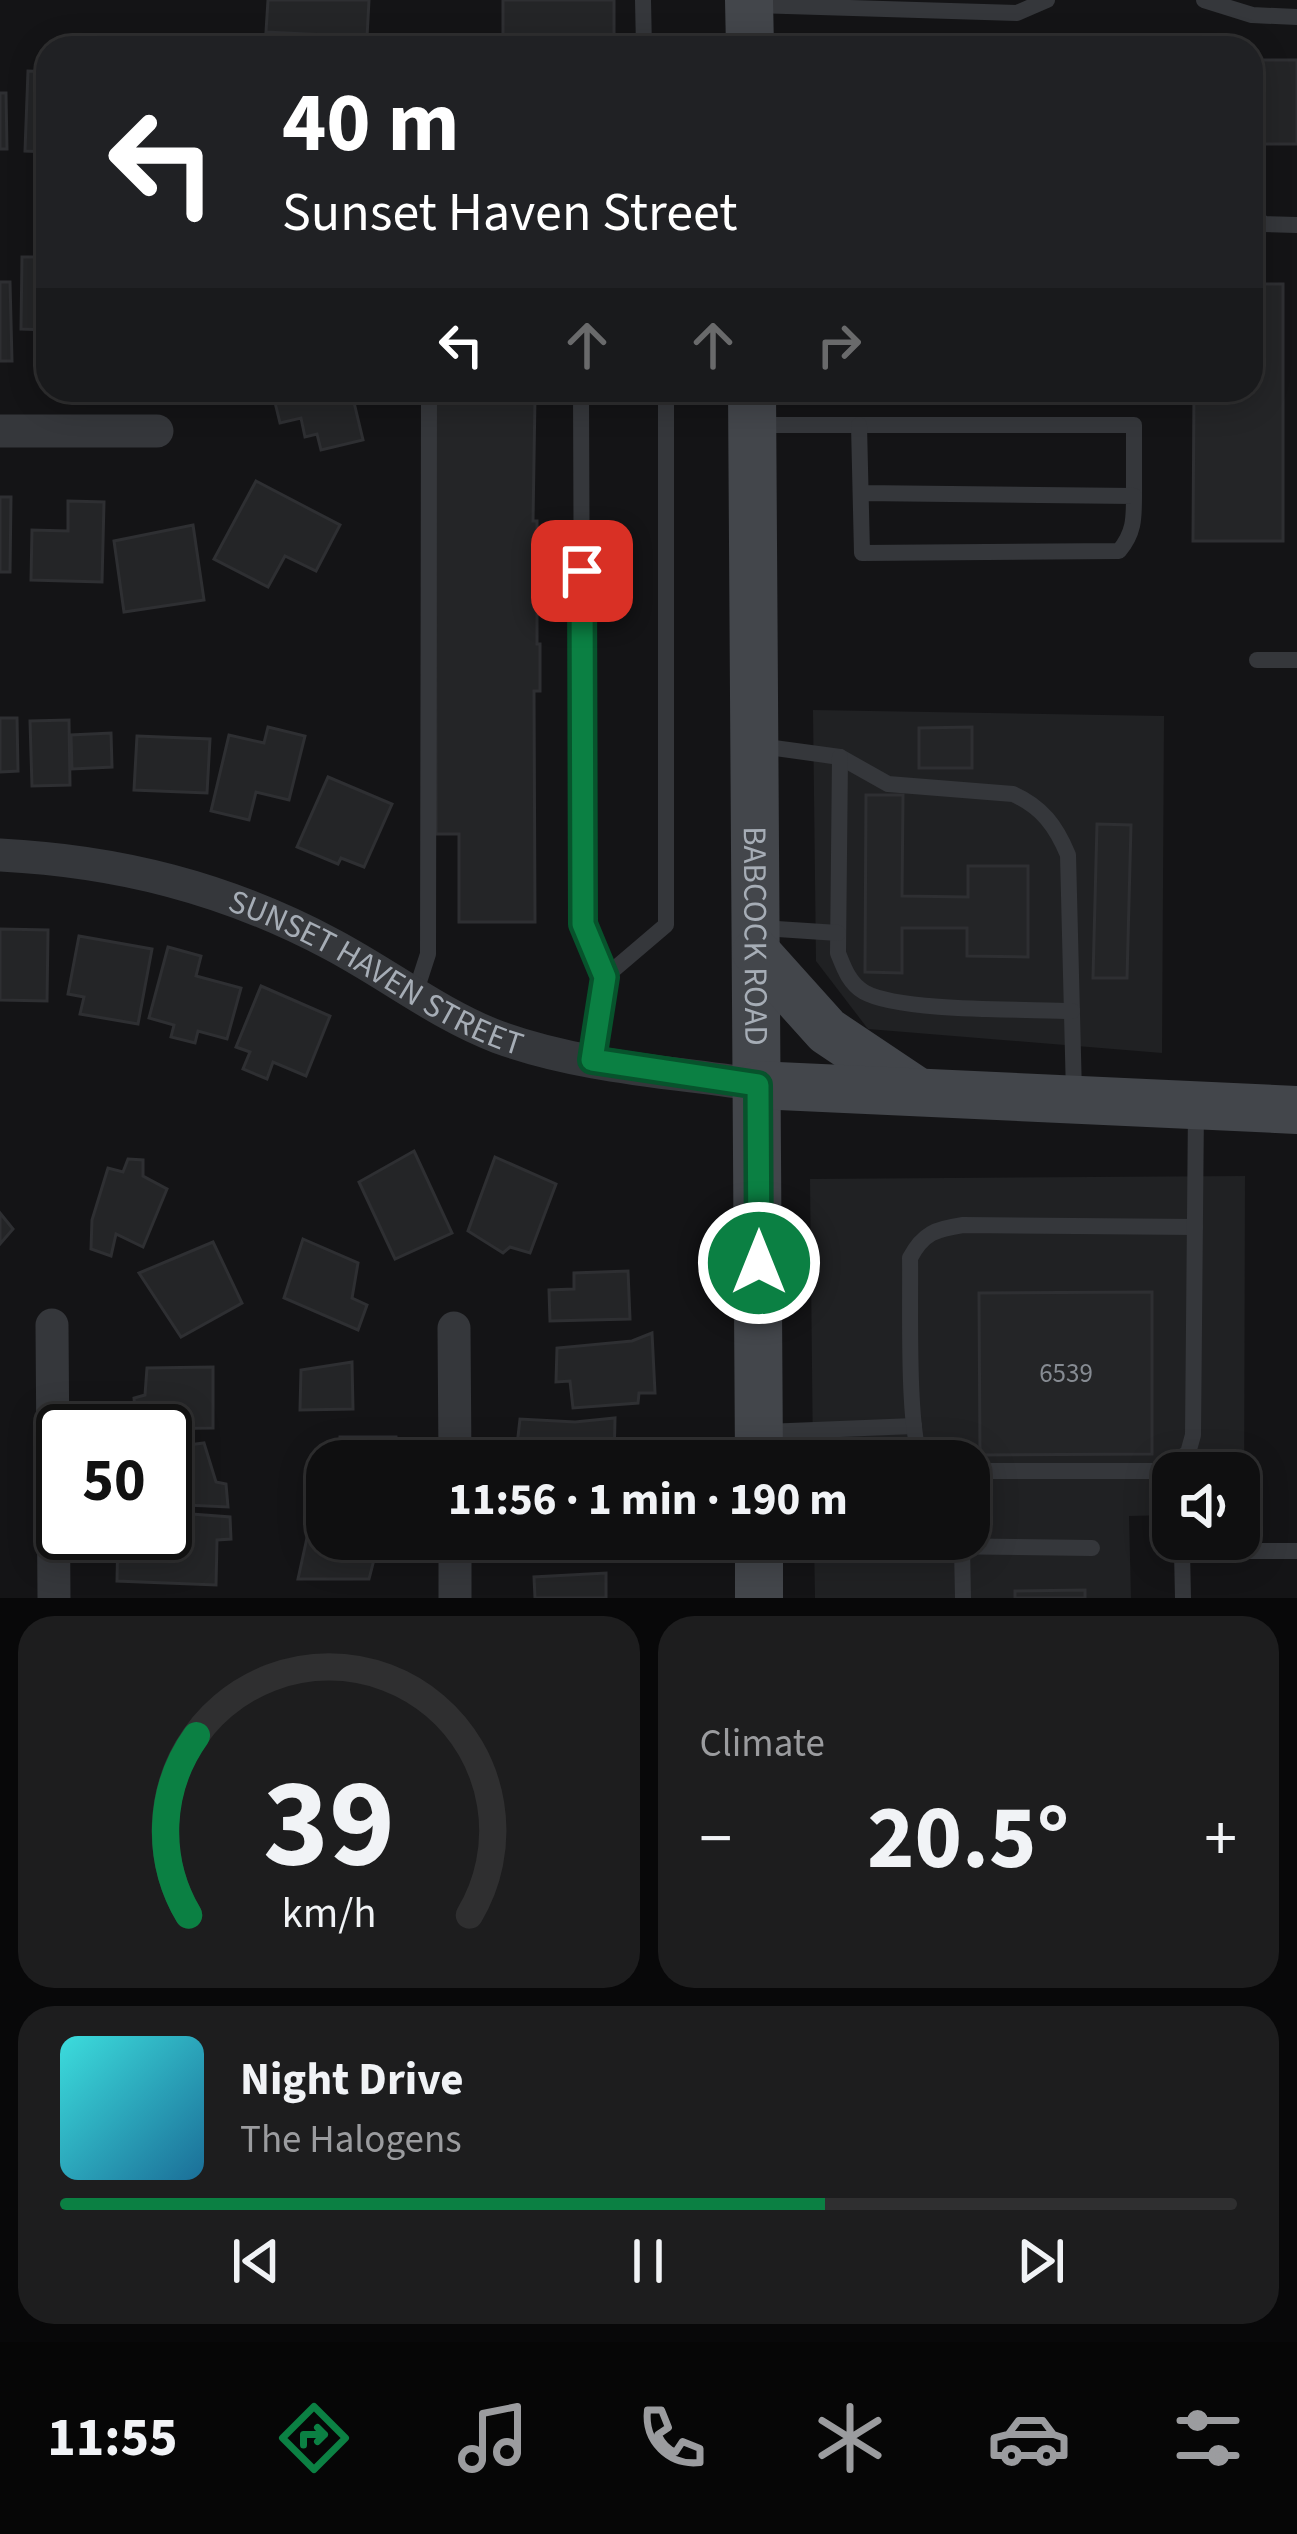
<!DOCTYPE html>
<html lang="en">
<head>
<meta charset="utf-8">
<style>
  body { margin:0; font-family:"Source Sans 3",sans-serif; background:#1d1d1e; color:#f1f3f6; height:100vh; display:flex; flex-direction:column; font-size:45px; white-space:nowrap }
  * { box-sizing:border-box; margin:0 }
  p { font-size:39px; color:#9b9c9f }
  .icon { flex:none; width:66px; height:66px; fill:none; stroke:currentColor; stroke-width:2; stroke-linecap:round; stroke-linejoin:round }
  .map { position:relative; height:1598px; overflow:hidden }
  .drawer { display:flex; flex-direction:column; gap:18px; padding:18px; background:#080809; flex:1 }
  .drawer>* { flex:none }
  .banner { position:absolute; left:36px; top:36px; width:1227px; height:366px; border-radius:36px; box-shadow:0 6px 30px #0003,0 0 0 3px #2f2f30; background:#202124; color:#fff; overflow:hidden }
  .fabs { position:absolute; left:1152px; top:1452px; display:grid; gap:24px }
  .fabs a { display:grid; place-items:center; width:108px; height:108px; border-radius:24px; background:#0f0f10; box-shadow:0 6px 30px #0003,0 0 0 3px #2f2f30; font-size:60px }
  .speed { position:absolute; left:36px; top:1404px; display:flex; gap:24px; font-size:60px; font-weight:700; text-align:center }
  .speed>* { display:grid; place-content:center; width:156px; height:156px; border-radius:50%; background:#0f0f10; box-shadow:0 6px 30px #0003,0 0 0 3px #2f2f30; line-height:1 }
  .speed .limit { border:6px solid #111; border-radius:18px; background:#fff; color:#111 }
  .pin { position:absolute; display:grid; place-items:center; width:102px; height:102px; color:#fff; margin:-51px; border-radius:24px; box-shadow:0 6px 18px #0006 }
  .me { position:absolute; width:132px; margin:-66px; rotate:0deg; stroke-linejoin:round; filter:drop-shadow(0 0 9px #0008) }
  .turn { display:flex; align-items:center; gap:42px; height:252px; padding:0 48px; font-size:54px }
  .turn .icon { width:156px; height:156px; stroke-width:2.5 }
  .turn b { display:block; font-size:84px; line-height:102px }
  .lanes { display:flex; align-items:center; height:114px; padding:0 48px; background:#0003; justify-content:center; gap:60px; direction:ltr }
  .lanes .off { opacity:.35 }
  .big { font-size:90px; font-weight:700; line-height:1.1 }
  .drawer .card { flex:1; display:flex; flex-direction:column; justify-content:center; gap:18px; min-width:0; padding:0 42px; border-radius:36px; background:#1d1d1e }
  .drawer .dial { align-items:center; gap:0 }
  .dial svg { height:312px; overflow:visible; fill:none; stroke:#2f2f30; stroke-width:7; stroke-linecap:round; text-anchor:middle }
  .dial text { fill:#f1f3f6; stroke:none }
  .song { display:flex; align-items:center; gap:36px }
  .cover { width:144px; height:144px; border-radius:18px; background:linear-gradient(135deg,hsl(180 70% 55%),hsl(200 70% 35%)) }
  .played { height:12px; border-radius:6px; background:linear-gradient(90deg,#0b8043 65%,#2f2f30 65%) }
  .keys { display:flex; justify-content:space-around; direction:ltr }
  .heat { display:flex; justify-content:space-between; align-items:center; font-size:66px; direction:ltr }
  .drawer .tiles { flex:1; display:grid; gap:18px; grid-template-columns:1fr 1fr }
  .card:last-child { grid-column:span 2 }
  .trip { position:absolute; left:306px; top:1440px; width:684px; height:120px; border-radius:36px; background:#0f0f10; box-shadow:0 6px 30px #0003,0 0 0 3px #2f2f30; font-weight:700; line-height:120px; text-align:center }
  .tab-bar { display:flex; height:192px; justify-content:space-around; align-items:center; background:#060606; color:#9b9c9f }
  .tab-bar .icon { width:84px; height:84px }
  .tab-bar .current { color:#0b8043 }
  .tab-bar b { font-size:54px; color:#f1f3f6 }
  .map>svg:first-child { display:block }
  .built { fill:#202123 }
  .building { fill:#242527; stroke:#2e2f32; stroke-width:3 }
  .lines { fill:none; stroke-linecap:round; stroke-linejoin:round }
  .lane { stroke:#35373b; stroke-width:16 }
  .street { stroke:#35373b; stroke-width:33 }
  .secondary { stroke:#43464b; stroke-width:48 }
  .route-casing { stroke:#07532c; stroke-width:30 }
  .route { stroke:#0b8043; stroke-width:21 }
  .labels { text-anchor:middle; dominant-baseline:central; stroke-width:12; stroke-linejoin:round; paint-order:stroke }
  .number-label { font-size:27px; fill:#868b92 }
  .street-label { font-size:33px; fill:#a6adb6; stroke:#0f1011 }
</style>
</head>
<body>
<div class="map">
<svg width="1297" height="1598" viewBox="0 0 1297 1598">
  <rect width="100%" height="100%" fill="#141416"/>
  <g class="built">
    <path d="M813 710 1164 716 1162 1053 868 1029 816 961Z"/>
    <path d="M1245 1176 1244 1515H1239V1473H1173V1515L1129 1516 1131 1598H815L814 1539H969V1461H813L810 1179Z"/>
  </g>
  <g class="building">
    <path d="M268 0H369L367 37 266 32Z"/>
    <rect x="503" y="0" width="111" height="48"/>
    <rect x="1251" y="60" width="46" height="84"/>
    <path d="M28 71 48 72V152L25 151Z"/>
    <path d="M0 93H6L7 149H0Z"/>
    <path d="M22 257H48V330L21 329Z"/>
    <path d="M0 282H10L12 361H0Z"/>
    <path d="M1251 284H1283V541H1193L1194 390H1251Z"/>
    <path d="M272 390H351L363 440 321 450 317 434 305 437 301 418 280 423Z"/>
    <path d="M435 390H533L535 396 533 521H537V644H540V691H534L535 922H459V834H436Z"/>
    <path d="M256 481 340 525 316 571 285 556 268 587 214 559Z"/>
    <path d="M0 497H11L10 572H0Z"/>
    <path d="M68 501 104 502 102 582 31 580 32 530 68 531Z"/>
    <path d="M193 525 204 600 124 612 114 541Z"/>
    <path d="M0 718H17L18 771 0 772Z"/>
    <path d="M69 720 70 785 32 786 30 721Z"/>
    <path d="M268 727 305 736 289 800 256 792 249 820 211 811 229 735 264 743Z"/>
    <path d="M972 727V768H919V728Z"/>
    <path d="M111 733 112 767 72 769 71 735Z"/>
    <path d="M137 736 210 739 207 793 134 790Z"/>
    <path d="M328 777 392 804 364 867 341 858 338 864 297 847Z"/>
    <path d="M866 795H903L902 896 968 897V866H1028V957L967 956V928H902V973L865 972Z"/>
    <path d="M1097 824 1131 825 1127 978H1093Z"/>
    <path d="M0 929 48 930 47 1001 0 1000Z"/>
    <path d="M79 936 152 949 138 1024 80 1014 84 997 68 994Z"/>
    <path d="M168 947 201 956 196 976 241 988 227 1039 198 1031 195 1043 171 1037 174 1025 149 1018Z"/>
    <path d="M261 986 330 1016 306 1076 273 1062 267 1079 243 1069 250 1052 236 1047Z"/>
    <path d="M414 1151 452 1233 395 1259 359 1182Z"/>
    <path d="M495 1157 556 1184 530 1253 510 1247 503 1253 468 1231Z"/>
    <path d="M128 1159 143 1160V1176L167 1189 143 1247 116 1234 111 1256 91 1249 92 1220 108 1168 123 1172Z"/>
    <path d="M0 1213 13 1229 0 1244Z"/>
    <path d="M303 1239 358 1263 352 1298 367 1305 358 1330 284 1298Z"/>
    <path d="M213 1242 242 1303 181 1337 139 1273Z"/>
    <path d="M628 1271 630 1319 550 1321 549 1290 574 1289V1273Z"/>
    <path d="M1152 1292V1454L980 1455 979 1293Z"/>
    <path d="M652 1333 655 1393H639L638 1403 573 1408 570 1381 556 1382 557 1348 632 1341Z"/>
    <path d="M352 1362 353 1409 300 1410 301 1370Z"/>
    <path d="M213 1367V1428L137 1429 134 1398 145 1395 147 1368Z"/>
    <path d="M615 1418 614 1460 621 1461H529L526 1454H516L520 1419 575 1422Z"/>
    <path d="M340 1437H396L397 1461H341Z"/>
    <path d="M204 1443 216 1482 226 1484 228 1507 165 1504V1448Z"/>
    <path d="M165 1512 230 1517 231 1539 217 1540 216 1585 117 1581 118 1533H165Z"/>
    <path d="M312 1515 327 1516V1539H399V1544L377 1548 369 1579H298Z"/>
    <path d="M529 1539H604V1555L527 1559Z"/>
    <path d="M606 1573V1598H535L534 1577Z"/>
    <path d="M1085 1590V1598H1015V1591Z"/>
  </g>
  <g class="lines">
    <g class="lane">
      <path d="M643 0 644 48"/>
      <path d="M1204 0 1252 15 1297 17"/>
      <path d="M750 5 1017 13 1047 0"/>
      <path d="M1251 213 1264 224 1297 225"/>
      <path d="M753 425H1134V496"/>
      <path d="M859 425 862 553 1119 551C1134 533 1134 519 1134 496L861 493"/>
      <path d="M1257 660H1297"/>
      <path d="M760 746 840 757 888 784 1013 794C1042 807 1056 826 1068 855L1074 1094"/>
      <path d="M840 757 838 953C844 968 849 983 864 992 899 1012 1025 1009 1072 1011"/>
      <path d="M761 928 838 933"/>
      <path d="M605 977 583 924 581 394 666 392"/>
      <path d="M415 994 428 954 429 390"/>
      <path d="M592 1060 605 977 666 925V390"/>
      <path d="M765 1432 914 1426"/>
      <path d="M923 1461C906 1441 911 1293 910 1258 923 1233 936 1229 963 1225L1195 1227"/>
      <path d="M969 1471H1158L1188 1453 1193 1435 1196 1107"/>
      <path d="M765 1544 1092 1548"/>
      <path d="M962 1547 963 1598"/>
      <path d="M1183 1598 1182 1551H1297"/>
    </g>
    <g class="street">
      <path d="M0 431H157"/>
      <path id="s1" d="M0 855C118 861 226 888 331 944 388 974 438 1014 498 1037 580 1067 672 1072 758 1085"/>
      <path d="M52 1325 54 1598"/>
      <path d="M454 1328 455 1461"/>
      <path d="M455 1539V1598"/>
    </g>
    <g class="secondary">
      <path d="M749 0 750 48"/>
      <path id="s2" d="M752 390 759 1461"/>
      <path d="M756 952 827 1031 915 1090"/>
      <path d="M758 1085 1297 1110"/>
      <path d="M759 1539V1598"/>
    </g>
  </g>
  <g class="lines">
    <g class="route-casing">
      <path id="route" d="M582 571 583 924 605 977 592 1060 758 1085 759 1263"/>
    </g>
    <use href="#route" class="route"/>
  </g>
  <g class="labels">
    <g class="number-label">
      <text x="1066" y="1373">6539</text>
    </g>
    <g class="street-label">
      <text stroke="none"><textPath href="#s2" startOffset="546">BABCOCK ROAD</textPath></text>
      <text stroke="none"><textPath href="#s1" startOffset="399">SUNSET HAVEN STREET</textPath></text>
    </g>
  </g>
</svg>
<div class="fabs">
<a><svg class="icon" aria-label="sound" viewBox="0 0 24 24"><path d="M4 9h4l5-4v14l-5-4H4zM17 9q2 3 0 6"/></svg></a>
</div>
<div class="speed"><div class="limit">50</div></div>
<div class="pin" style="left:582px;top:571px;background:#d93025"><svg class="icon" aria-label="arrive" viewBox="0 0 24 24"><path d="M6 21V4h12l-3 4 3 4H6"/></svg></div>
<svg class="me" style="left:759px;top:1263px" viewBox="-20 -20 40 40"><circle r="17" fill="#0b8043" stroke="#fff" stroke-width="3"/><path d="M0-11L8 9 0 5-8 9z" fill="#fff"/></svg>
<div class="trip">11:56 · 1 min · 190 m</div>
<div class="banner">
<div class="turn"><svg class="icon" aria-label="left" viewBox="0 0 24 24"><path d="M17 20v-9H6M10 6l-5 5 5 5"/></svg><div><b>40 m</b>Sunset Haven Street</div></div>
<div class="lanes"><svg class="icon" aria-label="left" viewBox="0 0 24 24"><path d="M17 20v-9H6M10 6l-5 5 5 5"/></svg><svg class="icon off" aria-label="ahead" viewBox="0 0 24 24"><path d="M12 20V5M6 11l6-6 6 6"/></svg><svg class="icon off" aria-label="ahead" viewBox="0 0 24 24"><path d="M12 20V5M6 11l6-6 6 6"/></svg><svg class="icon off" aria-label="right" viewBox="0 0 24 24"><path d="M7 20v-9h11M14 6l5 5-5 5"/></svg></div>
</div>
</div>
<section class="drawer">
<div class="tiles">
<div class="card dial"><svg viewBox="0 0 100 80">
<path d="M14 69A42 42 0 1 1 86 69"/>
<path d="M14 69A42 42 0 0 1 16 23" stroke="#0b8043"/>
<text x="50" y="56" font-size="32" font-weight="700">39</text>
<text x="50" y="72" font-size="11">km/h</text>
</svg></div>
<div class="card"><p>Climate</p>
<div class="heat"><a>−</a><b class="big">20.5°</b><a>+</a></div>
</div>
<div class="card">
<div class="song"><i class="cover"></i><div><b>Night Drive</b><p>The Halogens</p></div></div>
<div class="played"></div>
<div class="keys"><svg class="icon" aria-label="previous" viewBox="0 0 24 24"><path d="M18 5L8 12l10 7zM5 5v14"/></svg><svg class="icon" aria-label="pause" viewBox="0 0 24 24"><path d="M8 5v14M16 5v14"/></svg><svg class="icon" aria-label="next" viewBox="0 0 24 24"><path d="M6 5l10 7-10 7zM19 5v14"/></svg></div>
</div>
</div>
</section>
<nav class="tab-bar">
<b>11:55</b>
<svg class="icon current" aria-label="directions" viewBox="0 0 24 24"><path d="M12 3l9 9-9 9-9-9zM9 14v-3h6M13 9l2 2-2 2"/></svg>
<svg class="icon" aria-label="music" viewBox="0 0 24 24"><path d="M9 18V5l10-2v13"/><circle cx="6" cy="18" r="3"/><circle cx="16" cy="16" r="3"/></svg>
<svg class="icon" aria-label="phone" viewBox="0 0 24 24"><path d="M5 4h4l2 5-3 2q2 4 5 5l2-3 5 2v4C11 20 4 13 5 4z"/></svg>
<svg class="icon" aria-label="climate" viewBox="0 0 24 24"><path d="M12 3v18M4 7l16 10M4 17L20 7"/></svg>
<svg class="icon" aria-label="car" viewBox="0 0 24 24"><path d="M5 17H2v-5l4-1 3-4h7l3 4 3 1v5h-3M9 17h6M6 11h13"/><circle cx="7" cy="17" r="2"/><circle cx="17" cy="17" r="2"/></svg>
<svg class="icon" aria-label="filters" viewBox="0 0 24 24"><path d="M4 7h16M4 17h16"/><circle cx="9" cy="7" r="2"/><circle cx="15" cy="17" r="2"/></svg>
</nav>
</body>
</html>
